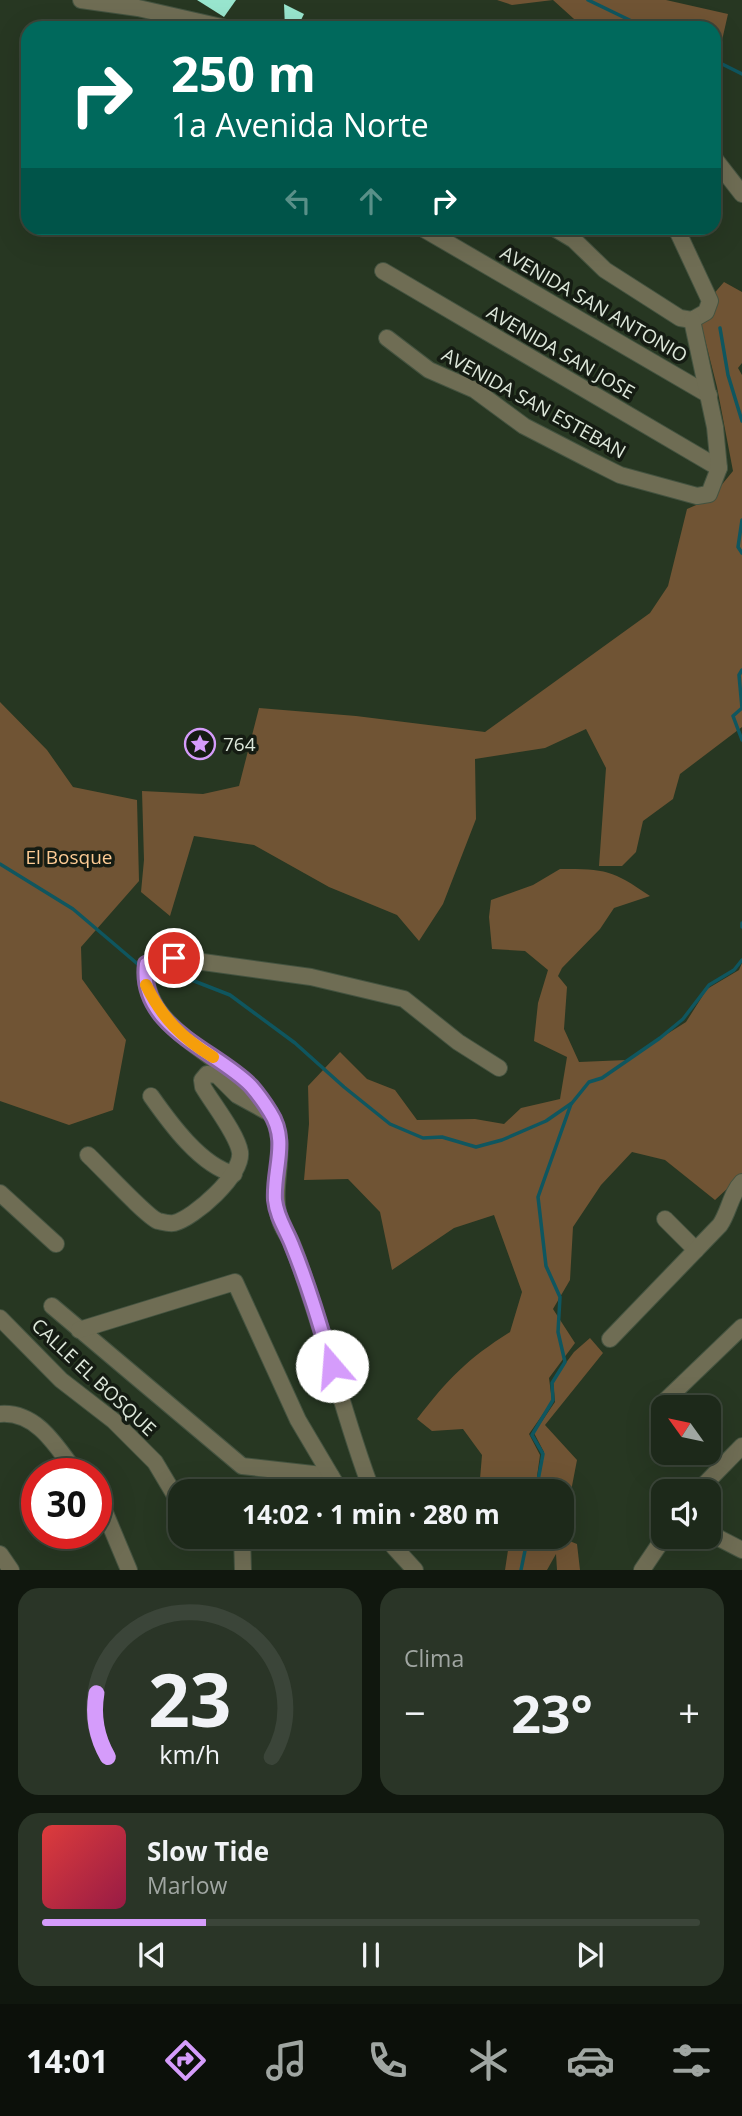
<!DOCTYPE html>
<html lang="es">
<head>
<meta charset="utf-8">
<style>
  body { margin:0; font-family:"Open Sans",sans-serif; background:#2a3527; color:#f1f3f6; height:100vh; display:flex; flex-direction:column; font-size:26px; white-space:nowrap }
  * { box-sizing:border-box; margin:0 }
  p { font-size:23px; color:#a0a6a2 }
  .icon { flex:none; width:38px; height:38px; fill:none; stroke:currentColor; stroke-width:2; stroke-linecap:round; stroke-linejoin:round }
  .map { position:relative; height:1570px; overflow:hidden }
  .drawer { display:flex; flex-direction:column; gap:18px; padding:18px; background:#10170e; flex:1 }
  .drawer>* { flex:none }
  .top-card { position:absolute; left:21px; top:21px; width:700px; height:214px; border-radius:21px; box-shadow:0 7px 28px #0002,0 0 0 2px #3b4539; background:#00695c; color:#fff; overflow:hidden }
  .needle { width:46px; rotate:303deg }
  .tools { position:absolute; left:651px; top:1395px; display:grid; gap:14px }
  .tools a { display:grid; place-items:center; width:70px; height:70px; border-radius:14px; background:#1d291a; box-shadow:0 7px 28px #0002,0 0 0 2px #3b4539; font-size:35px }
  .speed { position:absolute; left:21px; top:1458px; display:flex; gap:14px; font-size:35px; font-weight:700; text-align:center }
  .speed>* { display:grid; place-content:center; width:91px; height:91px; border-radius:50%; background:#1d291a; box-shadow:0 7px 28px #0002,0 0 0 2px #3b4539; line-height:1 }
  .speed .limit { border:10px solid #d22; background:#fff; color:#111 }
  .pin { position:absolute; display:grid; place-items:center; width:60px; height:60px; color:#fff; margin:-30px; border:4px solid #fff; border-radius:50%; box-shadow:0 2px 7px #0007 }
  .me { position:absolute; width:77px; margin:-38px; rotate:342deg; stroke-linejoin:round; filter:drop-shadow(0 0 5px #0008) }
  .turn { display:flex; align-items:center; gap:24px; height:147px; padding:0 35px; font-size:32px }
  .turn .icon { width:91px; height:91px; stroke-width:2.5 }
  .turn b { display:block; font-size:49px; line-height:60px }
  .lanes { display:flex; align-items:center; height:66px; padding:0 35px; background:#0003; justify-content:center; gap:35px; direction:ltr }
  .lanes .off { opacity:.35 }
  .big { font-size:52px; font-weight:700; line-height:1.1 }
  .drawer .card { flex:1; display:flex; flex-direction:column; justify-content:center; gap:10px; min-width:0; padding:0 24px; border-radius:21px; background:#2a3527 }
  .drawer .dial { align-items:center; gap:0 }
  .dial svg { height:182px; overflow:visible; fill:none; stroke:#3b4539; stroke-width:7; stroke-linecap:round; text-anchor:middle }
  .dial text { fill:#f1f3f6; stroke:none }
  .song { display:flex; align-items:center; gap:21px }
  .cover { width:84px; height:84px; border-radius:10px; background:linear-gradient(135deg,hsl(0 70% 55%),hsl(340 70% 35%)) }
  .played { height:7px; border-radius:4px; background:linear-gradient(90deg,#d59cfb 25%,#3b4539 25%) }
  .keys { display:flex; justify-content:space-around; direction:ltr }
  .heat { display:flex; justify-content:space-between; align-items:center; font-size:38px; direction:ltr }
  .drawer .tiles { flex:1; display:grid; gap:18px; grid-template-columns:1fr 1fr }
  .card:last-child { grid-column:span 2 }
  .trip { position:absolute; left:168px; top:1479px; width:406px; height:70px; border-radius:21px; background:#1d291a; box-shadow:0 7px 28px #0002,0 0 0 2px #3b4539; font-weight:700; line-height:70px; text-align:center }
  .dock { display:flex; height:112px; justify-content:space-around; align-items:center; background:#0c100a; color:#a0a6a2 }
  .dock .icon { width:49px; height:49px }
  .dock .active { color:#d59cfb }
  .dock b { font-size:32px; color:#f1f3f6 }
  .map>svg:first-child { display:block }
  .green { fill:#705434 }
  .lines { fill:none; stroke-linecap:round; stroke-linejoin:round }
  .stream { stroke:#0f565f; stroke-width:3.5 }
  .building { fill:#98e5ce }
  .minor-casing { stroke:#445340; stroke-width:18 }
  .minor { stroke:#6f6d54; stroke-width:16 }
  .route-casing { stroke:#8a65a3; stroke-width:18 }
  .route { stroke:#d59cfb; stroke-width:12 }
  .slow { stroke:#f59e0b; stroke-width:12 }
  .labels { text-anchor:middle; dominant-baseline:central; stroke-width:7; stroke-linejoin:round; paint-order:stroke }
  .street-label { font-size:19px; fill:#dee8db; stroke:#151c13 }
  .poi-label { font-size:19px; fill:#dee8db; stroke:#151c13; text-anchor:start }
  .park-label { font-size:19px; fill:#fecc95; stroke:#151c13 }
</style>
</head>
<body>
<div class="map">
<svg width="742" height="1570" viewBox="0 0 742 1570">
  <rect width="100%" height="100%" fill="#273722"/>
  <g class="green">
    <path d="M497 0H666L728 14 718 58 714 59V28H584L553 0 512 5Z"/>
    <path d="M724 282 742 292V363L738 368 742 375V727L680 774 673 799 643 821 636 852 622 866H599L606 768 586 729 545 748 475 759 476 819 443 904 419 941 397 915 329 887 254 845 194 836 170 916 141 892 144 860 142 791 203 794 239 786 259 708 356 716 485 732 650 613 668 586 687 509 710 499 733 471 717 387 698 312Z"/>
    <path d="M0 702 47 750 73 787 137 800 139 881 81 947 82 979 126 1040 113 1110 69 1125 0 1101Z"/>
    <path d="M560 869C606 869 612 870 650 896L614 908 600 929 562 968 558 976 567 987 564 1029 579 1062 626 1060 686 1022 707 989 739 970 742 963V1175L715 1200 665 1160 632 1152 601 1185 573 1227 570 1280 553 1309 575 1343 549 1378 552 1401 529 1434 540 1455 535 1491H479L482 1455 463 1429 432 1431 417 1419C448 1379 467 1359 510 1332L522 1292 494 1215 454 1228 392 1270 380 1212 348 1179 304 1180 309 1124 308 1086 340 1052 367 1079 395 1090 417 1120 475 1119 504 1124 521 1108 560 1099 567 1057 534 1041 538 1003 548 970 525 951 492 949 489 917 491 900 533 885Z"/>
    <path d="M590 1338 603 1353 545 1425 577 1460 562 1538 577 1544 580 1570H557L556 1554 547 1570H505L510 1537 562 1536V1491H537L544 1452 534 1433 555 1402 553 1380 574 1352Z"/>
  </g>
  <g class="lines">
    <g class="stream">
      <path d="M588 0 646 28"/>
      <path d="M714 60 742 74"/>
      <path d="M720 328 728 375 742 421"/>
      <path d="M742 520 738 547 742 553"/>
      <path d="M742 670 739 675 742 708 733 716 742 740"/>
      <path d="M0 864 73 909 140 966"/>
      <path d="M742 923V927"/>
      <path d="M150 970 171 972 230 995 295 1043 344 1087 390 1124 423 1138 442 1137 476 1147 502 1140 546 1121 572 1103 589 1082 602 1078 660 1038 683 1019 709 985 734 970 742 960"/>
      <path d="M536 1491 543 1454 532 1435 553 1400 552 1383 565 1362 558 1332 560 1297 546 1266 538 1197 571 1104"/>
      <path d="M521 1570 528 1536"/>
    </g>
  </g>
  <g class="building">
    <path d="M197 0H236L224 17Z"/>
    <path d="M284 4 304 14 297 28H285Z"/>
  </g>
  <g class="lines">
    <g class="minor-casing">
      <g id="minor">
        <path d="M81 0 138 8 226 28"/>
        <path d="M714 158 742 194"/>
        <path d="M422 228 709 395"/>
        <path d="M554 228 574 240 605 270 680 318 692 320 706 312 710 301 676 228"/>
        <path d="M383 271 719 468"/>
        <path d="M387 338 429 370 475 390 524 426 588 459 620 475 697 496 709 494 719 468 715 427 692 320"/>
        <path d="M151 1096C170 1123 201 1166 234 1174"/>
        <path d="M88 1155C101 1167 146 1216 158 1221 163 1222 169 1224 174 1223 194 1218 243 1175 240 1152 237 1134 213 1104 203 1087L202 1080 207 1074 217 1075 237 1095 266 1111"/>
        <path d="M0 1193 56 1244"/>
        <path d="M665 1219 696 1250"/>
        <path d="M52 1306 242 1466 331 1476"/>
        <path d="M0 1318 61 1380 114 1421 155 1462 180 1504"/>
        <path d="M79 1330 235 1282 298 1420 340 1491"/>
        <path d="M610 1339 720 1225C729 1212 731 1193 742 1182"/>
        <path d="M666 1400 742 1327"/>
        <path d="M0 1414C37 1411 57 1447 77 1474"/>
        <path d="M372 1491C348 1429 332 1362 311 1299 305 1280 299 1261 292 1244 288 1235 282 1228 280 1220 269 1185 290 1149 272 1116 242 1059 138 1035 146 964L159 958H174L311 977 404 999 458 1042 499 1068"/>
        <path d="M698 1491 742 1446"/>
        <path d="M96 1501 106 1515 129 1570"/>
        <path d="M709 1533 742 1550"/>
        <path d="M242 1536 243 1570"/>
        <path d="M390 1536 394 1547 415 1570"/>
        <path d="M0 1554 11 1570"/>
        <path d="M642 1570 665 1536"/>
      </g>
    </g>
    <use href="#minor" class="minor"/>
  </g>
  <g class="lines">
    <g class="route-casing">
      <path id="route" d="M174 958H159L146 964C138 1028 216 1050 251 1086 258 1094 265 1104 270 1112 289 1141 273 1169 275 1200 277 1218 286 1229 292 1245 308 1284 320 1325 332 1366"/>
    </g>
    <use href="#route" class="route"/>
    <path class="slow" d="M146 985C162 1018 182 1038 213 1057"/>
  </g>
  <defs>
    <g id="sight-ring" transform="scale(1.575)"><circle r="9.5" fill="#151c13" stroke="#d59cfb" stroke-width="1.5"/><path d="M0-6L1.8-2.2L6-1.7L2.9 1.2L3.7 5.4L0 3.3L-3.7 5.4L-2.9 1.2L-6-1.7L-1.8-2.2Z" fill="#d59cfb"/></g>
  </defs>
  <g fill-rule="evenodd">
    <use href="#sight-ring" x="200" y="744"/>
  </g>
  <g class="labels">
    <g class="street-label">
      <text transform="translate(594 304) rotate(30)">AVENIDA SAN ANTONIO</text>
      <text transform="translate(561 352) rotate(30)">AVENIDA SAN JOSE</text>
      <text transform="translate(534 403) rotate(29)">AVENIDA SAN ESTEBAN</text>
      <text transform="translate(94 1377) rotate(43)">CALLE EL BOSQUE</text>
    </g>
    <g class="poi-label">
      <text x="223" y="744">764</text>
    </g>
    <g class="park-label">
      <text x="69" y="857">El Bosque</text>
    </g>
  </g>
</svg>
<div class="tools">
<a><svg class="needle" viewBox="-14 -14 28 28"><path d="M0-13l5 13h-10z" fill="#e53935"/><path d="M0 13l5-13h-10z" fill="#a0a6a2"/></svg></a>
<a><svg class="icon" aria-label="sound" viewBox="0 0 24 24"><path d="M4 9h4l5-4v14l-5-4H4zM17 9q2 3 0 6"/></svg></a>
</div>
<div class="speed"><div class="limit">30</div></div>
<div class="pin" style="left:174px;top:958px;background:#d93025"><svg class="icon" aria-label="arrive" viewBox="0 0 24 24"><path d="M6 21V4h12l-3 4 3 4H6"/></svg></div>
<svg class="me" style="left:332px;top:1366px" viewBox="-20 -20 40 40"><circle r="19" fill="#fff"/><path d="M0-13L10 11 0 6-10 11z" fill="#d59cfb"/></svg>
<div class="trip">14:02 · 1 min · 280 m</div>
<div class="top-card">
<div class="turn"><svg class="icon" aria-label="right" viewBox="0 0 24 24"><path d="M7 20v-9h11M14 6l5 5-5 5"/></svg><div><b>250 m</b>1a Avenida Norte</div></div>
<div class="lanes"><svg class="icon off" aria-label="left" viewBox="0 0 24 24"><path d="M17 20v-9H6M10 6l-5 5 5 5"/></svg><svg class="icon off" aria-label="ahead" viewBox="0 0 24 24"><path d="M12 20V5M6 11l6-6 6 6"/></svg><svg class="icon" aria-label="right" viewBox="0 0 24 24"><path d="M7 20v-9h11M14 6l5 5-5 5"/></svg></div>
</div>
</div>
<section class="drawer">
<div class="tiles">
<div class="card dial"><svg viewBox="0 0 100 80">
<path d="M14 69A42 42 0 1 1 86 69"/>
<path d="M14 69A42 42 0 0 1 9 41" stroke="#d59cfb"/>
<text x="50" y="56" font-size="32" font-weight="700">23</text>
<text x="50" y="72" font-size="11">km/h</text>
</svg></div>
<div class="card"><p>Clima</p>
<div class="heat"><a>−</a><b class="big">23°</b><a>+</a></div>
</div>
<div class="card">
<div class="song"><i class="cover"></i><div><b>Slow Tide</b><p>Marlow</p></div></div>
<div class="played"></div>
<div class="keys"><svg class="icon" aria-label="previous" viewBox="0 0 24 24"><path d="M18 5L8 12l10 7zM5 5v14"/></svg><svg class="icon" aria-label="pause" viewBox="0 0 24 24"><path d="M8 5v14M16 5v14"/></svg><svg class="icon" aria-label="next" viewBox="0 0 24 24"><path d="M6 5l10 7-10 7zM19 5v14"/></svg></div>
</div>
</div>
</section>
<nav class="dock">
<b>14:01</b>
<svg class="icon active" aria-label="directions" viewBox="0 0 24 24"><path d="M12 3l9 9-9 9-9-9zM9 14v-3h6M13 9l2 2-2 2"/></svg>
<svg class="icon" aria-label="music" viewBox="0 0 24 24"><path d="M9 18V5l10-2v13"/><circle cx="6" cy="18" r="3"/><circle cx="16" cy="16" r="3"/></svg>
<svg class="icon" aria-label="phone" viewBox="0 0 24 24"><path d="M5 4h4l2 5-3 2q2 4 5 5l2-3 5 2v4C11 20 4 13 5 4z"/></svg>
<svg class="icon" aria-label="climate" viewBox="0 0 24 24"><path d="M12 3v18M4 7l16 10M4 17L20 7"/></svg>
<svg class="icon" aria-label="car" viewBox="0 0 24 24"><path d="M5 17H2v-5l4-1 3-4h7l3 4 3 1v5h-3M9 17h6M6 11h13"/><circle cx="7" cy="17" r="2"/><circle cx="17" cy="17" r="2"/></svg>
<svg class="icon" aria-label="filters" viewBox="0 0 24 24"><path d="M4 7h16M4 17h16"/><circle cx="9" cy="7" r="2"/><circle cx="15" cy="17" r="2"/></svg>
</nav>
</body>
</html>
